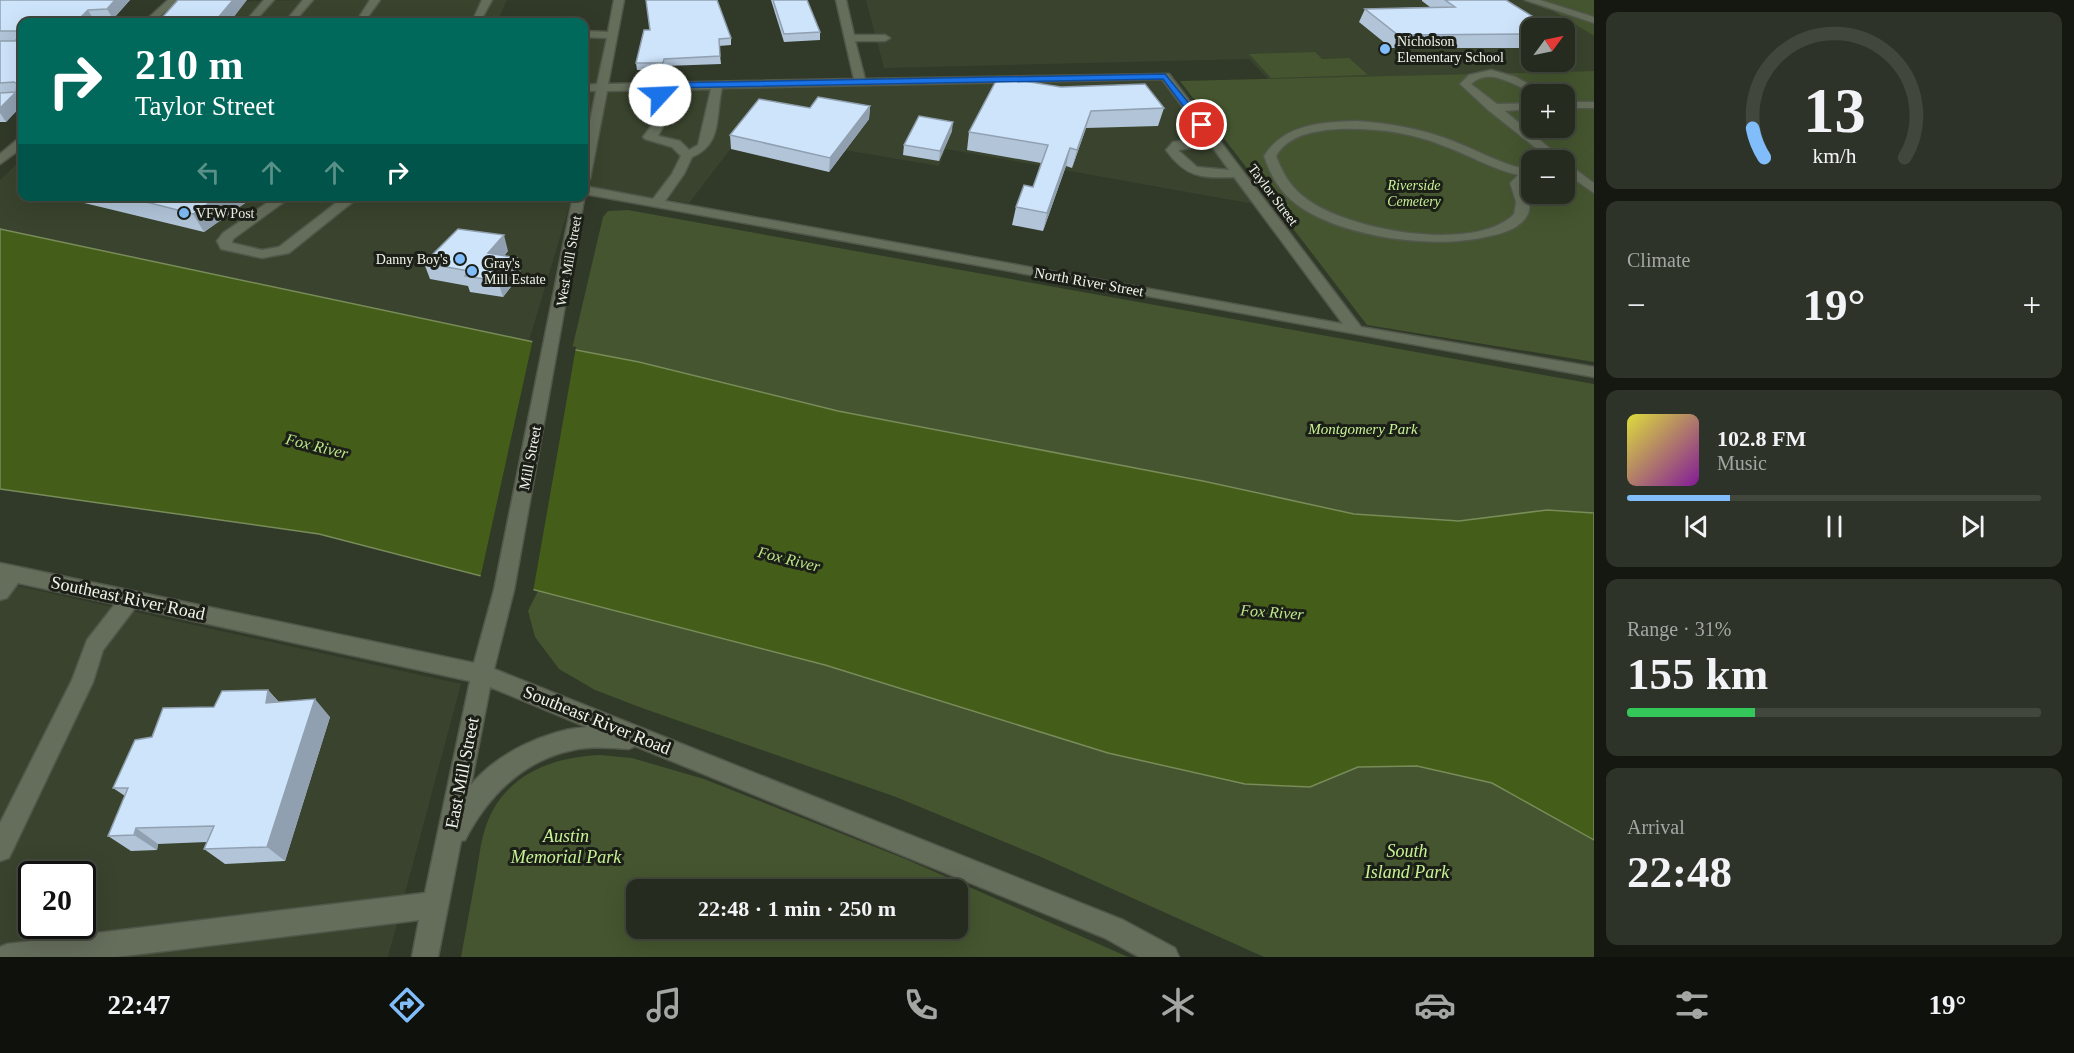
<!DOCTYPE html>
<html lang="en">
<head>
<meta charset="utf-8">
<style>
  body { margin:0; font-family:Georgia,serif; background:#2d3328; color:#f1f3f6; height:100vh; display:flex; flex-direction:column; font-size:22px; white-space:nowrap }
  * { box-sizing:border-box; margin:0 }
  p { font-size:20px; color:#a3a7a4 }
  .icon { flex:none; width:33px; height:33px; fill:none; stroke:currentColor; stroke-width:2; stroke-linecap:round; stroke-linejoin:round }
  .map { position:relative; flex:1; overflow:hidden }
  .panel { display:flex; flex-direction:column; gap:12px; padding:12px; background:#141811; width:480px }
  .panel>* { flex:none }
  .guide { position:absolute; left:18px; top:18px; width:570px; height:183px; border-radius:12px; box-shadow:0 6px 24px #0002,0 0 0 2px #42473d; background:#00695c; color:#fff; overflow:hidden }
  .needle { width:39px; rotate:57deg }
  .buttons { position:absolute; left:1521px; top:18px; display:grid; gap:12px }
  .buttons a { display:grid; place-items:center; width:54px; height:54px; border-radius:12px; background:#252b1f; box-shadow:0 6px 24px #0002,0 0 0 2px #42473d; font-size:30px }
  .speed { position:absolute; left:18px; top:861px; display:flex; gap:12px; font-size:30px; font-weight:700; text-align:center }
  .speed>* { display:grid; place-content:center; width:78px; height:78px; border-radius:50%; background:#252b1f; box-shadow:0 6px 24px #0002,0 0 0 2px #42473d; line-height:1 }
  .speed .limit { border:3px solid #111; border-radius:9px; background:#fff; color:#111 }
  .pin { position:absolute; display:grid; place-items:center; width:51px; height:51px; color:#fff; margin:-26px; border:3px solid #fff; border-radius:50%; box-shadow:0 2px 6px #0007 }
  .me { position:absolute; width:66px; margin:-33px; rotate:65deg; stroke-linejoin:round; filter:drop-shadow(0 0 4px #0008) }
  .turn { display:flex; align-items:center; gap:21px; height:126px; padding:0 18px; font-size:27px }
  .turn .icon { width:78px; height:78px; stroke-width:2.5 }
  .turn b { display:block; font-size:42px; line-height:51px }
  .lanes { display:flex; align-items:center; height:57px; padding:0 18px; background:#0003; justify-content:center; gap:30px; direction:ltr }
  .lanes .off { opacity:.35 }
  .big { font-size:45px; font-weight:800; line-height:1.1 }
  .panel .widget { flex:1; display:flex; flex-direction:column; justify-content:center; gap:9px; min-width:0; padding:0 21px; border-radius:12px; background:#2d3328 }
  .panel .dial { align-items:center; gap:0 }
  .dial svg { height:156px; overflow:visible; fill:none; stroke:#42473d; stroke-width:7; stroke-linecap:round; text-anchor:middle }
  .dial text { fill:#f1f3f6; stroke:none }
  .song { display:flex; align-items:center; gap:18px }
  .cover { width:72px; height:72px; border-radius:9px; background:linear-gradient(135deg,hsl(60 70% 55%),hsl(290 70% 35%)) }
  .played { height:6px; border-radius:3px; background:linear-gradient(90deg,#80bdfa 25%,#42473d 25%) }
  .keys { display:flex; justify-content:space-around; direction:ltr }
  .heat { display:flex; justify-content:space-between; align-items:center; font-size:33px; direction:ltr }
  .charge { height:9px; border-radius:4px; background:linear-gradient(90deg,#34c759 31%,#42473d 0) }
  .trip { position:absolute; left:626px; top:879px; width:342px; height:60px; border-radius:12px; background:#252b1f; box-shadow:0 6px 24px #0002,0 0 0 2px #42473d; font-weight:800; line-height:60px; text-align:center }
  .menu { display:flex; height:96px; justify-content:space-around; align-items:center; background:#0f110c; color:#a3a7a4 }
  .menu .icon { width:42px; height:42px }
  .menu .on { color:#80bdfa }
  .menu b { font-size:27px; color:#f1f3f6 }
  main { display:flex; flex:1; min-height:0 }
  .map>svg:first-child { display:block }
  .built { fill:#39432d; fill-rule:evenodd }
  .green { fill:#44552f; fill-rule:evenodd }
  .water { fill:#445e1a; stroke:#788b59; stroke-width:1.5 }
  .pier { fill:#313929 }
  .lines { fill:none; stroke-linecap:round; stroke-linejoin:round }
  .minor-casing { stroke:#51574a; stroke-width:3 }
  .minor { fill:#656d5b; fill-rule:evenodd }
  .wall { fill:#b1c4d8 }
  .shaded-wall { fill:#90a0b0 }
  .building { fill:#cee4fb; stroke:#90a0b0; stroke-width:1.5 }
  .route { fill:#1a73e8; stroke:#114b97; stroke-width:1.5 }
  .poi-dot { fill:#80bdfa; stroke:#1b1f17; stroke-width:2 }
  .labels { text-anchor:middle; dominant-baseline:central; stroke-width:6; stroke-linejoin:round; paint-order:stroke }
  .far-poi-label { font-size:14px; fill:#f0f5eb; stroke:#1b1f17; text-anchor:start }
  .far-park-label { font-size:14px; font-style:italic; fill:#c8f394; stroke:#1b1f17 }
  .far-street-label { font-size:14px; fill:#f0f5eb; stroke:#1b1f17 }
  .street-label { font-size:15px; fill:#f0f5eb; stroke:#1b1f17 }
  .park-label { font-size:15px; font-style:italic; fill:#c8f394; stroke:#1b1f17 }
  .water-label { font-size:16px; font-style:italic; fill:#bde789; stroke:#1b1f17 }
  .near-street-label { font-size:18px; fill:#f0f5eb; stroke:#1b1f17 }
  .near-park-label { font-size:18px; font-style:italic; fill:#c8f394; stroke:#1b1f17 }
</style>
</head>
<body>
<main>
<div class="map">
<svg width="1594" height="957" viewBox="0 0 1594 957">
  <rect width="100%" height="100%" fill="#313929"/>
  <g class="built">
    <path d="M305 0H507L497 22H164L192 3Z"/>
    <path d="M866 0H1535L1594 36V71L1268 79 1249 59 884 68ZM1532 28H1564V62H1532Z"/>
    <path d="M584 32H609L584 157Z"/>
    <path d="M1162 79 1254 204 946 149 939 166 743 133 689 203 586 187 605 90Z"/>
    <path d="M22 159V196L572 197 529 341 0 229V180Z"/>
    <path d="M0 582 461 684 388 957H0ZM32 874H82V926H32Z"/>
  </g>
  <g class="green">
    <path d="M1535 0H1594V36Z"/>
    <path d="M1315 52 1322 59 1349 58 1368 75 1271 78 1249 54Z"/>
    <path d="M1594 71V362L1367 325 1180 81ZM1532 94H1564V128H1532ZM1532 160H1564V194H1532Z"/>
    <path d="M628 210 1594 384V513L1547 510 1459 521 1354 514 1203 481 838 411 639 362 572 349 603 217 608 211Z"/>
    <path d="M538 591 1310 787 1358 767 1417 766 1492 783 1594 840V957H1264L1041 857 896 797 642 708 595 690 559 669 535 637 528 611Z"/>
    <path d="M600 755 632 758 704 779 908 860 1128 957H461C466 930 471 902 476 875 479 860 480 844 485 829 501 777 549 757 600 755ZM636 890H957V928H636Z"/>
  </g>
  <path class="water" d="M0 229 529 341 639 362 838 411 1203 481 1354 514 1459 521 1547 510 1594 513V840L1492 783 1417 766 1358 767 1310 787 1245 784 1108 753 825 665 319 534 0 489Z"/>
  <path class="pier" d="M533 339 576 347 533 592 480 579Z"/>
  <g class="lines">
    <g class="minor-casing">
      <g id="minor">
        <path d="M168 0H179L153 22H144Z"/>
        <path d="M264 0H274L254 22H245Z"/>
        <path d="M303 0H313L294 22H285Z"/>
        <path d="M370 0H380L364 22H356Z"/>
        <path d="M482 0H492L480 22H472Z"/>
        <path d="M614 0H624L608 84 854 79 836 0H846L854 35H885L890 38 885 41H855L865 79 1169 74 1361 327 1594 367V377L585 194 514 590 494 669 1123 920 1175 948 1179 957H1139L1105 938 635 746 629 749C611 748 591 746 573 750 523 760 487 797 465 840L461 841 438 957H412L419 920 116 957H0V947L7 944 425 893 470 681 135 608 103 650 93 682 9 858 0 861V823L72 680 87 640 115 604 18 583 7 598 0 600V563L474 663 494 590 573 196H584V186L653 199 672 174 681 156 672 147 645 139 643 137 655 121V90L607 91 590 179 584 183V151L596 91H584V85L597 84 607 38 584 37V31L608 32ZM1162 79 1206 138 1173 142 1166 150C1186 178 1202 178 1234 177L1343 324 665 201 684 174 692 157C723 144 715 117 722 88ZM711 89 698 145 689 150 680 141 658 136 666 121V90ZM1211 145 1229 170 1197 167 1178 150ZM490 687 587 727C547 730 497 753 471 785Z"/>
        <path d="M1525 0H1540L1594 17V23Z"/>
        <path d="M1491 70 1516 77 1543 92 1544 94C1521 94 1494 63 1471 84L1497 104 1532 103V109L1505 111 1564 160H1551L1488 110 1460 84 1469 75Z"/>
        <rect x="1564" y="102" width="30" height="6"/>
        <path d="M1356 121C1389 123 1422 129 1453 141 1479 151 1503 166 1532 170V179L1522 183C1526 192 1532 204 1528 214 1521 228 1504 233 1490 236 1436 250 1342 238 1296 204 1279 191 1271 176 1264 156 1284 124 1322 122 1356 121ZM1338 129C1374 128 1410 132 1444 146 1469 155 1492 169 1518 175L1510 183 1516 202 1514 214C1475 254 1344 230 1304 197 1289 185 1283 173 1276 156 1289 134 1315 131 1338 129Z"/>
        <path d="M18 139H22V148L0 164V154Z"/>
        <path d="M1564 161 1594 183V193L1564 172Z"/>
        <path d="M277 196H292L233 239 232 243 262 250 279 247 345 196H360L289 253 262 258 221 249 217 241 223 233Z"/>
      </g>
    </g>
    <use href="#minor" class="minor"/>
  </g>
  <g class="wall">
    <path d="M0 0H130L113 19 22 22V105L6 122H0Z"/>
    <path d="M771 0H807L820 32V40L784 42Z"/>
    <path d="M1422 0H1506L1532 28V48H1391L1359 22 1365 9 1430 7 1422 1Z"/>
    <path d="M644 30 731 38V45L719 46 721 64 665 66 664 70H637L636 63Z"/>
    <path d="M1061 87 1164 108 1158 126 1086 128 1072 168 1066 166 1043 231 1012 225 1016 207 1033 187 1041 163 967 150 969 132Z"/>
    <path d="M870 106 869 119 829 172 731 149 730 135 810 108Z"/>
    <path d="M952 131 939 161 903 155 904 145Z"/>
    <path d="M73 196H255L204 232 76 201Z"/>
    <path d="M508 251 504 256 517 258 521 274 503 297 470 292 468 286 430 279 424 263Z"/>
    <path d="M268 690 279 702 330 717 285 861 225 864 204 849 207 842 158 844 157 850 131 851 108 836 125 796 113 788 152 737 214 707Z"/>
  </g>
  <g class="shaded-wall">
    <path d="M115 0H130L113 19 107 9Z"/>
    <path d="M233 0H247L230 22H213Z"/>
    <path d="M88 10 94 20 92 22H76Z"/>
    <path d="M22 86V105L6 122 0 113V108Z"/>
    <path d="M870 106 869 119 829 172 830 158Z"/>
    <path d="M1091 111 1086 128 1072 168 1077 150Z"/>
    <path d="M953 122 952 131 939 161 940 151Z"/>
    <path d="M1070 148 1066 166 1043 231 1047 213Z"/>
    <path d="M219 196H255L204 232 193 214Z"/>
    <path d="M504 235 508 251 493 269 488 253Z"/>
    <path d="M517 258 521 274 503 297 498 281Z"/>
    <path d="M268 690 284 708 266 703Z"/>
    <path d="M315 699 330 717 285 861 267 847Z"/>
    <path d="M136 828 158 844 157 850 134 835Z"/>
  </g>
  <g class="building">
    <path d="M0 0H115L107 9 88 10 76 22H22V86L0 108V93L16 92 17 84 14 82 0 83V41H15L17 39V31H0Z"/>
    <path d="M178 0H233L217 19 213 22H158Z"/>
    <path d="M646 0H717L731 38 719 39 720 56 664 59 663 63H636L644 30H650Z"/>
    <path d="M773 0H807L820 32 784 34Z"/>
    <path d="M1445 0H1506L1551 28H1532V34L1398 35 1365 9 1455 7Z"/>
    <path d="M998 77 1061 87 1145 84 1164 108 1091 111 1077 150 1070 148 1047 213 1016 207 1024 185 1033 187 1048 145 969 132Z"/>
    <path d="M818 97 870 106 830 158 730 135 759 99 810 108Z"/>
    <path d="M919 116 953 122 940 151 904 145Z"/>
    <path d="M123 196H219L193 214Z"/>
    <path d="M458 229 504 235 488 253 517 258 498 281 465 276 469 271 424 263Z"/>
    <path d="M268 690 266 703 315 699 267 847 204 849 214 826 136 828 134 835 108 836 128 788H113L135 740 152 737 163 708 214 707 222 691Z"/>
  </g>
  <path class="route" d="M1165 74 1205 123V127H1199L1163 79 664 88 663 97 656 95V86L660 83Z"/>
  <g class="poi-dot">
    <circle cx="1385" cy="49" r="6"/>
    <circle cx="184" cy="213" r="6"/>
    <circle cx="460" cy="259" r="6"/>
    <circle cx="472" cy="271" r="6"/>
  </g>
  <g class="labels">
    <g class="far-poi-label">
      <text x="1397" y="41">Nicholson<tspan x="1397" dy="16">Elementary School</tspan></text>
      <text x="196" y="213">VFW Post</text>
      <text x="448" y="259" text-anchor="end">Danny Boy's</text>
      <text x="484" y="263">Gray's<tspan x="484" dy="16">Mill Estate</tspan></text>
    </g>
    <g class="far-park-label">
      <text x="1414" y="185">Riverside<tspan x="1414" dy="16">Cemetery</tspan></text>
    </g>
    <g class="far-street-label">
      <text transform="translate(1273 195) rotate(53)">Taylor Street</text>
      <text transform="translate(569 261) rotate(-80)">West Mill Street</text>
    </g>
    <g class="street-label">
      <text transform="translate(1089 282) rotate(10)">North River Street</text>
      <text transform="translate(530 458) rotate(-79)">Mill Street</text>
    </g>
    <g class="park-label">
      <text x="1363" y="429">Montgomery Park</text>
    </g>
    <g class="water-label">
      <text transform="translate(317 446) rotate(14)">Fox River</text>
      <text transform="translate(789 559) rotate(14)">Fox River</text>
      <text transform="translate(1272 612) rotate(4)">Fox River</text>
    </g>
    <g class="near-street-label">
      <text transform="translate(128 598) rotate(12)">Southeast River Road</text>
      <text transform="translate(597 720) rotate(22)">Southeast River Road</text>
      <text transform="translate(462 773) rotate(-79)">East Mill Street</text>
    </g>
    <g class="near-park-label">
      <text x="566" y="836">Austin<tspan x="566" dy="21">Memorial Park</tspan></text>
      <text x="1407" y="851">South<tspan x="1407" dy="21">Island Park</tspan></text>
    </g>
  </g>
</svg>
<div class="buttons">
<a><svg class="needle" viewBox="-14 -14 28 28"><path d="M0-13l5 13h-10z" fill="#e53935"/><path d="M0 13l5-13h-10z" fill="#a3a7a4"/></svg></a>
<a>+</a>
<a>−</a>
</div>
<div class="speed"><div class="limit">20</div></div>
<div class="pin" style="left:1202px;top:125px;background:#d93025"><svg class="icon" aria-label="arrive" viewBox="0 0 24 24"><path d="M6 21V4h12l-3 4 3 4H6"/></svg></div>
<svg class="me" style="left:660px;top:95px" viewBox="-20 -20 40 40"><circle r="19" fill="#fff"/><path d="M0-13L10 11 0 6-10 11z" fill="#1a73e8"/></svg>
<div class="trip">22:48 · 1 min · 250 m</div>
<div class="guide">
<div class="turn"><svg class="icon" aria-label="right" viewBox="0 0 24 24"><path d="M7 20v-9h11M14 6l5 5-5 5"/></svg><div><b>210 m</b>Taylor Street</div></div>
<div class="lanes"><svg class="icon off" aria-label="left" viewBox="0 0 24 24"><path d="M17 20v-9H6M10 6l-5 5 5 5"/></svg><svg class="icon off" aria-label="ahead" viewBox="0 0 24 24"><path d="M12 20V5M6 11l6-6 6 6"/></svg><svg class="icon off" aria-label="ahead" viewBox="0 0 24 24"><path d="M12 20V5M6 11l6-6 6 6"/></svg><svg class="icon" aria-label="right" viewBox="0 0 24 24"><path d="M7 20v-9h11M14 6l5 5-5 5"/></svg></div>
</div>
</div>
<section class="panel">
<div class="widget dial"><svg viewBox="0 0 100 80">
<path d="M14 69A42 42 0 1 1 86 69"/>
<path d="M14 69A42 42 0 0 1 8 54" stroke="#80bdfa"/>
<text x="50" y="56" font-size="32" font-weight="700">13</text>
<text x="50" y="72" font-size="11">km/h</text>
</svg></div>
<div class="widget"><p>Climate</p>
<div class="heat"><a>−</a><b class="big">19°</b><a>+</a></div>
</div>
<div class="widget">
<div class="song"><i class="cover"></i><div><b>102.8 FM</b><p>Music</p></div></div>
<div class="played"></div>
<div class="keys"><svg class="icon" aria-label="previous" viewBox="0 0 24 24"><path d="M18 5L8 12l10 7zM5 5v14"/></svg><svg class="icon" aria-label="pause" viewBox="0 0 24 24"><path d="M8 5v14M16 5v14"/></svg><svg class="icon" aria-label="next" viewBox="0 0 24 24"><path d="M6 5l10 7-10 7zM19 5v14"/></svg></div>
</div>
<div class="widget"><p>Range · 31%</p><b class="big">155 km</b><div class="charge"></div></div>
<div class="widget"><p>Arrival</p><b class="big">22:48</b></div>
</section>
</main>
<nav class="menu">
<b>22:47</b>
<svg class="icon on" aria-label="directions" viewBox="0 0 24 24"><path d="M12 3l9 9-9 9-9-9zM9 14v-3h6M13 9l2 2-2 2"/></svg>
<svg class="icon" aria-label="music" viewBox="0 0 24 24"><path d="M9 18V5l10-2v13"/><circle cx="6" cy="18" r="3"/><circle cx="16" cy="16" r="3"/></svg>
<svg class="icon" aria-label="phone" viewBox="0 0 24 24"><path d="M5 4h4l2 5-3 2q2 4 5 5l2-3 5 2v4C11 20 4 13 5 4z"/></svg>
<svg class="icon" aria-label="climate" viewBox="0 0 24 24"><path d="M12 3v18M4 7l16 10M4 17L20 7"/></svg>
<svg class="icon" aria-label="car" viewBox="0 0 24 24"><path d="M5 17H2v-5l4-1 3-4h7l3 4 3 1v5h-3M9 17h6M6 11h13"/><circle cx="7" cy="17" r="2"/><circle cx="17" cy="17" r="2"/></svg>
<svg class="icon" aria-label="filters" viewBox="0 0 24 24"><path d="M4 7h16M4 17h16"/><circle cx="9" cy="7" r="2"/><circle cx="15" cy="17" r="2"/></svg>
<b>19°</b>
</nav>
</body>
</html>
